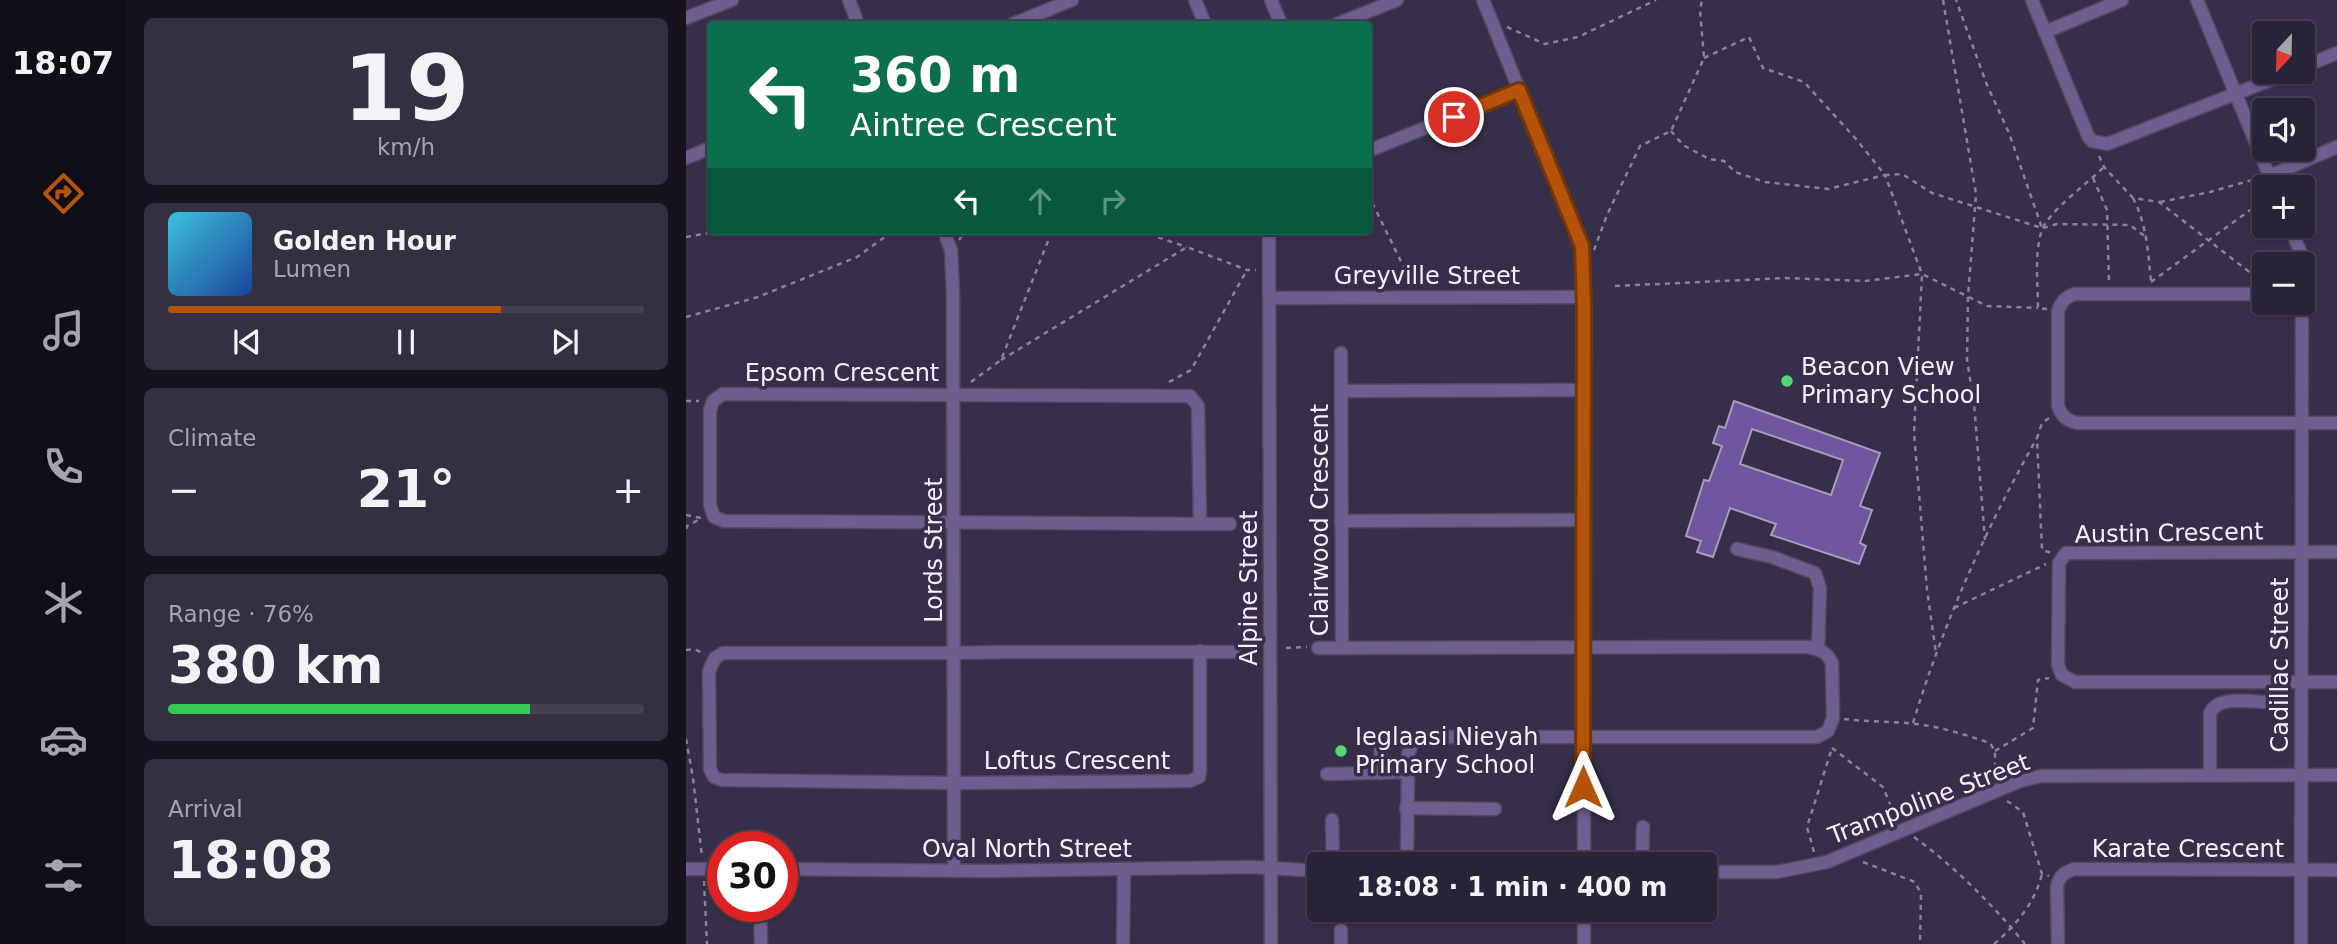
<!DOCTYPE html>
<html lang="en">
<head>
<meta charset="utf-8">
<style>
  body { margin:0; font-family:"DejaVu Sans",sans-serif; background:#352f42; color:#f1f3f6; height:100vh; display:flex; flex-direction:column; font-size:26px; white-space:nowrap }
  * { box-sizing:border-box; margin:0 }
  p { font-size:23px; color:#a5a4ad }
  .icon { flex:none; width:38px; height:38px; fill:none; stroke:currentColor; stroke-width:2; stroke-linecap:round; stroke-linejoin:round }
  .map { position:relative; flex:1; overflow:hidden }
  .panel { display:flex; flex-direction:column; gap:18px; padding:18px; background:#17131e; width:560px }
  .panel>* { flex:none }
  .banner { position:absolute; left:21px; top:21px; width:665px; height:214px; border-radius:7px; box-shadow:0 2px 5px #0004,0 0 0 2px #454052; background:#0b6e4f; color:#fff; overflow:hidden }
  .needle { width:46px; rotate:202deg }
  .controls { position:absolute; left:1566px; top:21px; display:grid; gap:14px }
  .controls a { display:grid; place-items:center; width:63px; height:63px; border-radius:7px; background:#292337; box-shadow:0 2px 5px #0004,0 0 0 2px #454052; font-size:35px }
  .speed { position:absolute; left:21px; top:831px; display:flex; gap:14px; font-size:35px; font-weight:700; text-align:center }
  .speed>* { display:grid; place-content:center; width:91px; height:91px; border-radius:50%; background:#292337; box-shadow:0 2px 5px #0004,0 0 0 2px #454052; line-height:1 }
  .speed .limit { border:10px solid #d22; background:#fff; color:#111 }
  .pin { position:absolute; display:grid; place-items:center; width:60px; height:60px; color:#fff; margin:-30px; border:4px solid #fff; border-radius:50%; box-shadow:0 2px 7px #0007 }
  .me { position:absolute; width:77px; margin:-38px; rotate:0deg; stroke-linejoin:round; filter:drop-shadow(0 0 5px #0008) }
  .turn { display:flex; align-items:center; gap:24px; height:147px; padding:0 28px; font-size:32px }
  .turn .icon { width:91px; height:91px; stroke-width:2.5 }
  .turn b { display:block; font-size:49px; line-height:60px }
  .lanes { display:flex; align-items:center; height:66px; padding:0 28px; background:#0003; justify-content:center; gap:35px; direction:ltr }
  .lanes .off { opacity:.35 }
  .big { font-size:52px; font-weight:800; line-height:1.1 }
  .panel .card { flex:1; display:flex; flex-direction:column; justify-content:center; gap:10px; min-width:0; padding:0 24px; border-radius:10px; background:#352f42 }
  .panel .dial { align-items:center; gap:0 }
  .dial b { font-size:91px; line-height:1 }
  .song { display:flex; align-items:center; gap:21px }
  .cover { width:84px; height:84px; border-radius:10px; background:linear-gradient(135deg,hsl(190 70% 55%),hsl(220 70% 35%)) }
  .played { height:7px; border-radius:4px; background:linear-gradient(90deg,#b45309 70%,#454052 70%) }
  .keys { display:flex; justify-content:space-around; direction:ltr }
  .heat { display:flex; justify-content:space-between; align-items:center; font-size:38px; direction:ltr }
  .charge { height:10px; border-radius:5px; background:linear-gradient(90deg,#34c759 76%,#454052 0) }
  .trip { position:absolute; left:621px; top:852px; width:410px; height:70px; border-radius:7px; background:#292337; box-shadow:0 2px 5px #0004,0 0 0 2px #454052; font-weight:800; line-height:70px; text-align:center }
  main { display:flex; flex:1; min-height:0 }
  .tabs { display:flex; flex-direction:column; width:126px; justify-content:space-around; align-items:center; background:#100e16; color:#a5a4ad }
  .tabs .icon { width:49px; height:49px }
  .tabs .active { color:#b45309 }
  .tabs b { font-size:32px; color:#f1f3f6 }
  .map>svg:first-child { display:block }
  .building { fill:#6f579f; stroke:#a69dbc; stroke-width:2; fill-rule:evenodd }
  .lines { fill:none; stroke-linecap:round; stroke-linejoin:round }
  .minor-casing { stroke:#524a62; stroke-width:15 }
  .path { stroke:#8a8398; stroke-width:2.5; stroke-dasharray:5 5; stroke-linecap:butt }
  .minor { stroke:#6d5e8f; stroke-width:12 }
  .route-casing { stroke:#753606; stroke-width:18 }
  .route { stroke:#b45309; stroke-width:12 }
  .poi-dot { fill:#56d671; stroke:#372f49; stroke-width:2.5 }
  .labels { text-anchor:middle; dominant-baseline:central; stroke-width:7; stroke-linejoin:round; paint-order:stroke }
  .street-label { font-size:24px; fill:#f5f1ff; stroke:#372f49 }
  .poi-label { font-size:24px; fill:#f5f1ff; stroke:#372f49; text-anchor:start }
</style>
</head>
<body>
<main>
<nav class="tabs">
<b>18:07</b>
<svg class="icon active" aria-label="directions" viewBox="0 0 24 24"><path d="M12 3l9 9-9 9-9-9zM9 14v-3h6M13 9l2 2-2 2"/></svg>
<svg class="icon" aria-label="music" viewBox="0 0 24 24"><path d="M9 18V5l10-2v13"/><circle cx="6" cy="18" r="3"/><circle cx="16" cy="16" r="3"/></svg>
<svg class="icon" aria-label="phone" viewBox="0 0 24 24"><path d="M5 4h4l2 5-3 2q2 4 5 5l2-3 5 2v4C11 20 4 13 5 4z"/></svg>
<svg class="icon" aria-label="climate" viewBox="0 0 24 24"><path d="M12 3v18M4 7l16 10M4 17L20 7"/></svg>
<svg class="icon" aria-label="car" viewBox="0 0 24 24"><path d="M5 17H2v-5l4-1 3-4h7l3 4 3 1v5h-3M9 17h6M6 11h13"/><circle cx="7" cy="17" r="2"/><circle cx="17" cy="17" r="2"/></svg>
<svg class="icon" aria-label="filters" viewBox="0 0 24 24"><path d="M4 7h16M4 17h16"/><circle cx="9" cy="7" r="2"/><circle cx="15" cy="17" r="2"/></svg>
</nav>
<section class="panel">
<div class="card dial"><b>19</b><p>km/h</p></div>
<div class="card">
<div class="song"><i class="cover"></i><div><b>Golden Hour</b><p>Lumen</p></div></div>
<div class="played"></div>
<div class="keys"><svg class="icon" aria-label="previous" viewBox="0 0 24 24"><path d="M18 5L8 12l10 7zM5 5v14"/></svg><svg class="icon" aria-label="pause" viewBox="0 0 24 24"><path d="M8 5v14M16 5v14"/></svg><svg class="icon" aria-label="next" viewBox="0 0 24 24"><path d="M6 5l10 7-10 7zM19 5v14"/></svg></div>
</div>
<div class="card"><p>Climate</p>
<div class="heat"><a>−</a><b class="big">21°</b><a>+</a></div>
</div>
<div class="card"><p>Range · 76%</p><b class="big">380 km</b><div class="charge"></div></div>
<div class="card"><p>Arrival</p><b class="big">18:08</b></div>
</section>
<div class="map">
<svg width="1651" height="944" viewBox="0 0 1651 944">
  <rect width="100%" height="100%" fill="#372f49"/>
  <path class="building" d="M1048 401 1194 453 1174 506 1186 510 1174 543 1180 546 1173 564 1085 535 1090 524 1044 508 1027 557 1011 552 1015 541 1000 536 1018 480 1023 481 1036 446 1027 443 1033 426 1039 428ZM1066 429 1157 460 1145 495 1054 464Z"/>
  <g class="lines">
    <g class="minor-casing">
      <g id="minor">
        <path d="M163 0 172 24"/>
        <path d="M509 0 519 24"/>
        <path d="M585 0 595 24"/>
        <path d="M797 0 891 233 897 256 898 864"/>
        <path d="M1346 0 1402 136 1406 141 1421 144 1605 72"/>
        <path d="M1511 0 1588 187"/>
        <path d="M0 18 46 0"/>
        <path d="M327 24 386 0"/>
        <path d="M651 24 711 0"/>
        <path d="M1359 32 1436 0"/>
        <path d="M1617 67 1651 53"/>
        <path d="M682 151 833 90"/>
        <path d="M0 158 24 148"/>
        <path d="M1583 176 1651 147"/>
        <path d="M1604 226 1615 254V264"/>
        <path d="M258 231 265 250 267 292 268 871"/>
        <path d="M583 231 585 944"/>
        <path d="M1578 294H1389C1379 297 1376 301 1372 311V405C1375 416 1380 420 1391 423H1651"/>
        <path d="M584 298 898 297"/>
        <path d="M655 353 656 648"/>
        <path d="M655 391 897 390"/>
        <path d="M655 521 897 520"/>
        <path d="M514 524 512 406 504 396 37 394 27 401 24 410V505L28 517 38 521 514 524H544"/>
        <path d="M1051 549 1086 557 1129 573 1134 588 1132 649"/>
        <path d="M1651 552 1380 553 1373 563 1372 665 1376 675 1389 682H1651"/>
        <path d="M632 648 1122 647C1133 649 1141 652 1146 663L1147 718 1142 731 1131 737H735L726 744 722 755 721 864"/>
        <path d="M514 651V771L513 777 504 781 269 783 36 780 28 777 24 769 23 671 29 658 37 653H269L320 652H547"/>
        <path d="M694 773 695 737"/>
        <path d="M641 774 722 772"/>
        <path d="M1524 774V713C1532 695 1564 702 1582 702"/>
        <path d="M720 808 809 809"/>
        <path d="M646 820 647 864"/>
        <path d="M956 864 957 827"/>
        <path d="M0 869H37"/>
        <path d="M96 869 304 871 566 867 634 871"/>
        <path d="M1018 872H1091L1141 862 1334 781 1355 776 1651 775"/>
        <path d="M74 906 75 944"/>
        <path d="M437 944 438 869"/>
        <path d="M655 944V930"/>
        <path d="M898 944V910"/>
        <path d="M1372 944 1371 886C1374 875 1378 873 1388 869L1651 870"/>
        <path d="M1615 944 1616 303"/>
      </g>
    </g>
    <g class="path">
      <path d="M1257 0 1290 194 1282 297 1281 360 1288 403 1299 540"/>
      <path d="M821 27 859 44 892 37 970 0"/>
      <path d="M1018 58 1063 37 1077 68 1118 82 1170 139 1199 175 1216 174 1246 193 1356 228 1323 133 1301 85 1270 0"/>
      <path d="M985 131 997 145 1023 159 1038 161 1049 172 1079 182 1142 189 1199 175 1236 274 1301 306 1352 308"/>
      <path d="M1413 156 1418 167 1447 198 1473 202 1575 281"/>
      <path d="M1407 178 1421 210 1423 283"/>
      <path d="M682 194 726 284"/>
      <path d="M1447 198C1461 225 1462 252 1465 282"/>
      <path d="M1474 202 1524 192 1573 178"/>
      <path d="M1357 228 1371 224 1444 225 1461 238"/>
      <path d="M453 231 501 247"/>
      <path d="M0 237 34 231"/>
      <path d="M273 240 279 231"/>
      <path d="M908 250 921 215 954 146 985 131 1018 58 1014 10 1016 0"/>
      <path d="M1465 282 1578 200"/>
      <path d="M929 286 1100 278 1179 281 1236 274 1228 433 1241 590 1250 653"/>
      <path d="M1361 309 1352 308C1352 283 1348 254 1356 230 1362 212 1403 182 1418 167"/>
      <path d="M0 317 72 297 171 257 207 231"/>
      <path d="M315 360 501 247 561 270H570"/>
      <path d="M285 382 315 360 366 231"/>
      <path d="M483 382 505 370 561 270"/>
      <path d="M0 401H13"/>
      <path d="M1363 418 1356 423 1351 438 1356 550 1366 553"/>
      <path d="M0 515 15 518"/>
      <path d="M556 524 571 523"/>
      <path d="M0 529 1 526 16 518"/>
      <path d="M1268 608 1360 564"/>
      <path d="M556 645H571"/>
      <path d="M600 648 621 647"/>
      <path d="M0 650 8 649 19 654"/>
      <path d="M560 657 570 651"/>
      <path d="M1158 719C1182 722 1206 721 1230 724 1256 727 1280 735 1304 743L1309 751V778"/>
      <path d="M1227 723C1257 624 1300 528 1351 438"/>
      <path d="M0 739 7 778 16 857"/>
      <path d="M1146 748 1197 787 1211 821"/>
      <path d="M1309 751 1347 728 1352 680 1363 678"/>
      <path d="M1321 801 1337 812 1356 874 1363 876"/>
      <path d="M1176 832 1208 816"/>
      <path d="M1228 837C1268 866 1308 906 1339 944"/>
      <path d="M1128 852 1121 827 1146 748"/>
      <path d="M1177 862 1229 882 1235 894 1234 944"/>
      <path d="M18 881 21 944"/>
      <path d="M655 910V919"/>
      <path d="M1308 944C1330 925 1349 903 1356 874"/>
    </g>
    <use href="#minor" class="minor"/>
  </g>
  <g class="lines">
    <g class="route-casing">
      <path id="route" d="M768 117 833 90 896 246 898 305 897 787"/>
    </g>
    <use href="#route" class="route"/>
  </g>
  <g class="poi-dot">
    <circle cx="1101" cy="381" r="7"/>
    <circle cx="655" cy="751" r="7"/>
  </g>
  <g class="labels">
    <g class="street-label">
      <text x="741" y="276">Greyville Street</text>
      <text x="156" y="373">Epsom Crescent</text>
      <text transform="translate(634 520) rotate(-90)">Clairwood Crescent</text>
      <text transform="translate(1483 533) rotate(-1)">Austin Crescent</text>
      <text transform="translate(248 550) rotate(-90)">Lords Street</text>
      <text transform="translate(563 588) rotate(-90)">Alpine Street</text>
      <text transform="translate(1594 665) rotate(-90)">Cadillac Street</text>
      <text x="391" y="761">Loftus Crescent</text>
      <text transform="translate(1243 799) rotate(-21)">Trampoline Street</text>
      <text x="341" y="849">Oval North Street</text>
      <text x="1502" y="849">Karate Crescent</text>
    </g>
    <g class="poi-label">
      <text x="1115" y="367">Beacon View<tspan x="1115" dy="28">Primary School</tspan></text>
      <text x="669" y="737">Ieglaasi Nieyah<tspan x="669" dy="28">Primary School</tspan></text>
    </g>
  </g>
</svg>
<div class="controls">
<a><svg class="needle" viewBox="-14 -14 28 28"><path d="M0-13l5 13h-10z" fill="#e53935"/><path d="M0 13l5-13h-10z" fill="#a5a4ad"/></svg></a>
<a><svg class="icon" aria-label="sound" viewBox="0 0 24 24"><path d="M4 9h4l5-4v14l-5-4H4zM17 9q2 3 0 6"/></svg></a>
<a>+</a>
<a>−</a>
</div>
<div class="speed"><div class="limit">30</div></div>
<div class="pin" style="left:768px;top:117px;background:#d93025"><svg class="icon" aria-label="arrive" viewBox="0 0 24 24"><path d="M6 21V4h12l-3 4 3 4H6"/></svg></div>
<svg class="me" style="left:897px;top:787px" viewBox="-20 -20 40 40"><path d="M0-17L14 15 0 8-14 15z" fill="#b45309" stroke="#fff" stroke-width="4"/></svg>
<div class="trip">18:08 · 1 min · 400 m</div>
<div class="banner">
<div class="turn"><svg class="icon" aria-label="left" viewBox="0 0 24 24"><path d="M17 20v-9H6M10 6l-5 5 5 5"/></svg><div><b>360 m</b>Aintree Crescent</div></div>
<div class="lanes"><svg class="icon" aria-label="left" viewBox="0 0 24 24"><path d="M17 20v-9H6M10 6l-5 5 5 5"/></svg><svg class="icon off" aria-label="ahead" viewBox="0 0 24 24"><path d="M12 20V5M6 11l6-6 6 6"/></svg><svg class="icon off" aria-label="right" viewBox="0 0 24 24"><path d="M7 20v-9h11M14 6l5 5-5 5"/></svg></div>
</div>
</div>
</main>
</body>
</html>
